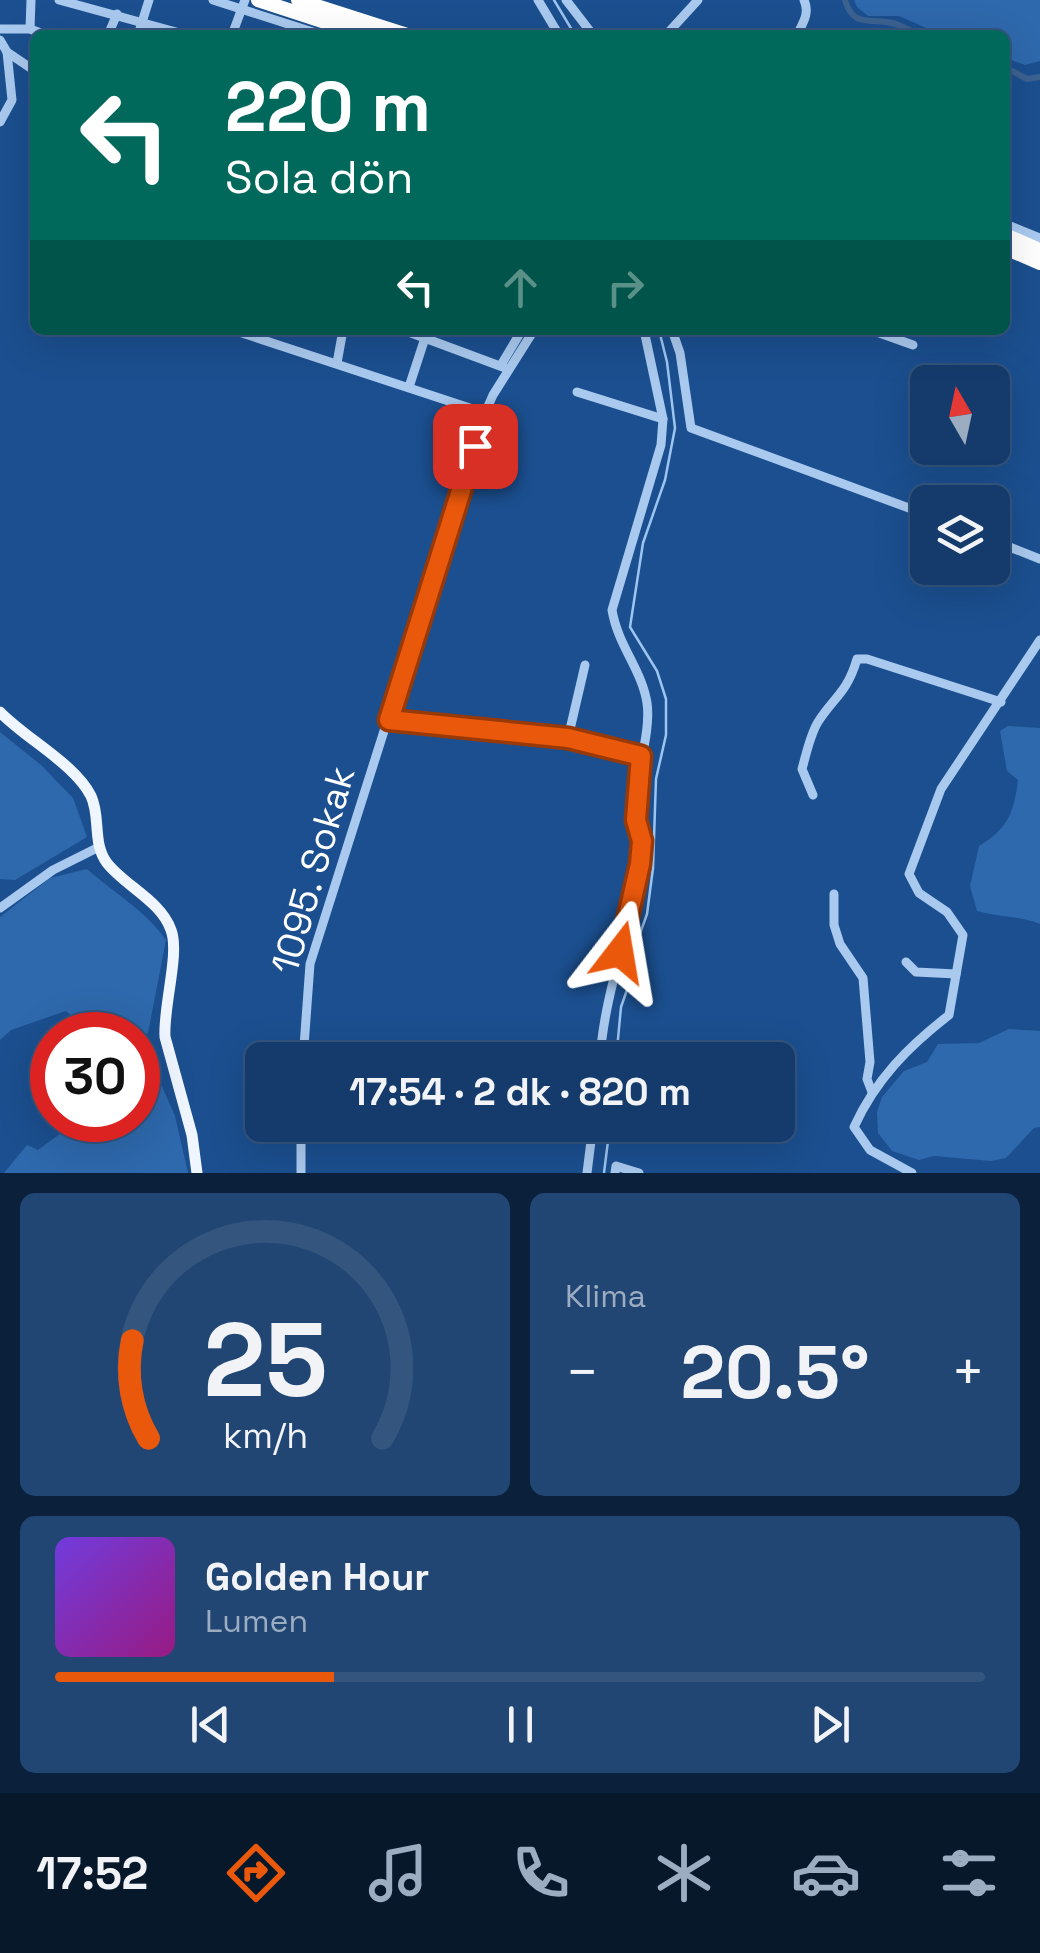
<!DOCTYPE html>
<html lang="tr">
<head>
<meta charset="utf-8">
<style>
  body { margin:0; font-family:"Space Grotesk",sans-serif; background:#214673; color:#f1f3f6; height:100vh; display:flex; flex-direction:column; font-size:38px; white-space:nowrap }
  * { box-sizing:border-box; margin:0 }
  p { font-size:32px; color:#9dadc1 }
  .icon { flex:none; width:55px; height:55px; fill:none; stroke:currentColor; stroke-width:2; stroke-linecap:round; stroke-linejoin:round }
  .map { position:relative; height:1173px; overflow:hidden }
  .panel { display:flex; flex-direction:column; gap:20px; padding:20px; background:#0b203b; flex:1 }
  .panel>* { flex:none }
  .hud { position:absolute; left:30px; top:30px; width:980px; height:305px; border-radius:15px; box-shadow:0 10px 40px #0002,0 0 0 2px #33557e; background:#00695c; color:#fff; overflow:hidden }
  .needle { width:65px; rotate:351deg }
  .buttons { position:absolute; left:910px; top:365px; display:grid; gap:20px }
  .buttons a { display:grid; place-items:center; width:100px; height:100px; border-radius:15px; background:#143b6b; box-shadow:0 10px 40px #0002,0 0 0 2px #33557e; font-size:50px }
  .speed { position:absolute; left:30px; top:1012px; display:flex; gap:20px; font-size:50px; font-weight:700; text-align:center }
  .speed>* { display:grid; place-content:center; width:130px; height:130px; border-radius:50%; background:#143b6b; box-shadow:0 10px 40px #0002,0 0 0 2px #33557e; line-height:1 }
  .speed .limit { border:15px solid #d22; background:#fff; color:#111 }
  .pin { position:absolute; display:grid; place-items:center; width:85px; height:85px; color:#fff; margin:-42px; border-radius:20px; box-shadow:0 5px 15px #0006 }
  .me { position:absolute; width:110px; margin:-55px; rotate:14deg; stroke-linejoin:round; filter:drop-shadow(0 0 8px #0008) }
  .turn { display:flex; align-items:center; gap:35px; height:210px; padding:0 30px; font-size:45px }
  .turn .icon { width:130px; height:130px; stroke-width:2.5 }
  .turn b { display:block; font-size:70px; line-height:85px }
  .lanes { display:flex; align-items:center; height:95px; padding:0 30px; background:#0003; justify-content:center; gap:50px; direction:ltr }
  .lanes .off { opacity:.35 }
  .big { font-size:75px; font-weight:700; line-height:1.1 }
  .panel .widget { flex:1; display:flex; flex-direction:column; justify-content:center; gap:15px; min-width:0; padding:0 35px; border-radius:15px; background:#214673 }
  .panel .dial { align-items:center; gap:0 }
  .dial svg { height:260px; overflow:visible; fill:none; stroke:#33557e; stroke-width:7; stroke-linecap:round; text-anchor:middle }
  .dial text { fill:#f1f3f6; stroke:none }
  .song { display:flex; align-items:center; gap:30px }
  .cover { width:120px; height:120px; border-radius:15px; background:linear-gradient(135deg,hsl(260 70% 55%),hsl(310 70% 35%)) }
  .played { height:10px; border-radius:5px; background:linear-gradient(90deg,#ea580c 30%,#33557e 30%) }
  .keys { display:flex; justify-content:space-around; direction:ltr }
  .heat { display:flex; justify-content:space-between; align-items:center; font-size:55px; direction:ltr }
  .panel .tiles { flex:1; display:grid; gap:20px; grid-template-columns:1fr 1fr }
  .widget:last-child { grid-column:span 2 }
  .trip { position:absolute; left:245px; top:1042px; width:550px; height:100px; border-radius:15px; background:#143b6b; box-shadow:0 10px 40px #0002,0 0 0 2px #33557e; font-weight:700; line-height:100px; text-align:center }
  .tab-bar { display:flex; height:160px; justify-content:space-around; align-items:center; background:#08182b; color:#9dadc1 }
  .tab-bar .icon { width:70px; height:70px }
  .tab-bar .active { color:#ea580c }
  .tab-bar b { font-size:45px; color:#f1f3f6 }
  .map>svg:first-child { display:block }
  .green { fill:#2e69ad }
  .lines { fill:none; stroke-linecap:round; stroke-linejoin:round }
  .stream { stroke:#9cc4f0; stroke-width:2.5 }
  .canal { stroke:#3c6290; stroke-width:6 }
  .minor { stroke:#a9c9ee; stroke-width:9 }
  .major { stroke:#f0f6ff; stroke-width:11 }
  .highway { stroke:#fff; stroke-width:14 }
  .route-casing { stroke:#983908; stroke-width:25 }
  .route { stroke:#ea580c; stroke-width:18 }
  .labels { text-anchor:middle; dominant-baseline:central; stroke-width:10; stroke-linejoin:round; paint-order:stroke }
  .street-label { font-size:38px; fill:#fff; stroke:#1b4f8f }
</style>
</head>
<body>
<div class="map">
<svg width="1040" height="1173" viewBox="0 0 1040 1173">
  <rect width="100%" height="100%" fill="#1b4f8f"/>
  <g class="green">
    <path d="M854 0H1040V61L1025 65 1005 58V35H942L899 16H868L857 7Z"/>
    <path d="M1008 726 1040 728V924C1019 916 999 917 977 911L970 886 979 846C1008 829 1014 812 1018 780L1007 771 1000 731Z"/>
    <path d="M0 732 41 765 73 798 87 837 15 880 0 879Z"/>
    <path d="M87 869C114 893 146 911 166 940L148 1033 138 1037 94 1035 66 1011 11 1030 0 1040V917L50 878Z"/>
    <path d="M1009 1029 1040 1031V1127L1034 1128 1006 1158 991 1161 934 1156 919 1160 892 1151 878 1133 877 1112 882 1097 904 1071 927 1062 938 1044 979 1043Z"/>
    <path d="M146 1050 175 1116 188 1173H4L27 1145 38 1150 79 1120H138V1054Z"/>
  </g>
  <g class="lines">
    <g class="stream">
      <path d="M554 0 575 35"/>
      <path d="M616 1060 621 1007 633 973 636 945 647 914 653 868 656 779 666 735V699L657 671 630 627 643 543 665 480 675 428 667 362 659 330"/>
      <path d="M604 1173 610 1125"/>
    </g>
    <g class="canal">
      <path d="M845 0C852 24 864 20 886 22 898 23 908 29 918 35"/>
      <path d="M1005 67 1027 79 1040 77"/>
    </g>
    <g class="minor">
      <path d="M59 0 187 35"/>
      <path d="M213 0 316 33"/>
      <path d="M538 0 559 35"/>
      <path d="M566 0 593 35"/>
      <path d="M0 29H30L46 35"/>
      <path d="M30 29 31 0"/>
      <path d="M108 35 117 14"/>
      <path d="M138 35 149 0"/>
      <path d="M232 35 245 0"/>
      <path d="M666 35 698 0"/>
      <path d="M797 35C803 23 810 13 804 0"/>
      <path d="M0 40 7 52 35 71"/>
      <path d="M0 122 12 100 7 52"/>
      <path d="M1005 224 1040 238"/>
      <path d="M233 330 485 413"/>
      <path d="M403 330 508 369"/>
      <path d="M672 330 680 353 691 428 928 515"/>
      <path d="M871 330 913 345"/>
      <path d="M337 363 343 330"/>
      <path d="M501 365 522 330"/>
      <path d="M409 387 425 338"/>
      <path d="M577 392 663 419"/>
      <path d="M992 540 1040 559"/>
      <path d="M389 720 568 738 641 756"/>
      <path d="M568 738 585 665"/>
      <path d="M813 795 802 769C806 755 810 735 818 722 834 697 847 693 857 659H867L1001 702"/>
      <path d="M834 894V925L840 944 863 978 870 1062 867 1079 872 1092"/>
      <path d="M0 908 53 870 99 847"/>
      <path d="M906 962 916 972 956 974"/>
      <path d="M303 1060 310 964 485 413 493 395 534 330"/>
      <path d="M600 1060C604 992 631 931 640 864 644 840 635 819 636 795 638 768 651 729 647 703 642 670 618 646 612 610L661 445 663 419 644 330"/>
      <path d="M301 1173V1125"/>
      <path d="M587 1173 593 1125"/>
      <path d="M615 1173 616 1166 639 1173"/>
      <path d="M912 1173 870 1150 854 1127C876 1079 908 1047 949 1015L963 935 947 912 919 893 909 874 941 789 1040 640"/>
    </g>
    <path class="major" d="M0 712C26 739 75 764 91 796 101 817 92 843 107 863 125 886 161 901 171 930 180 953 163 1007 165 1037L192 1135 197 1173"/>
    <g class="highway">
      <path d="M258 0 365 35"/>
      <path d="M298 0 407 35"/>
      <path d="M1005 235 1040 250"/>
      <path d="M1005 248 1040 263"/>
    </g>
  </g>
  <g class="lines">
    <g class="route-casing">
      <path id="route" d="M475 446 389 720 568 738 641 756 636 820 642 841 640 864 620 952"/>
    </g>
    <use href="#route" class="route"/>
  </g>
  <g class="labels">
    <g class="street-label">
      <text transform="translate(313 870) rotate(-74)">1095. Sokak</text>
    </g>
  </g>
</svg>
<div class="buttons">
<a><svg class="needle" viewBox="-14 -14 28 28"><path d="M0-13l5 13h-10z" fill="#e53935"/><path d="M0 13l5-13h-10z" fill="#9dadc1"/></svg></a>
<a><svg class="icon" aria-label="layers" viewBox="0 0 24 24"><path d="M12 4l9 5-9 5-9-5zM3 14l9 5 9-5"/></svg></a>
</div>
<div class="speed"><div class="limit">30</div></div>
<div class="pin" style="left:475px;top:446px;background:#d93025"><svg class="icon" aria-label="arrive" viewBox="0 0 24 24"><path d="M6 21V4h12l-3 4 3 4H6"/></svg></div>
<svg class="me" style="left:620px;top:952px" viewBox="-20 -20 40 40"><path d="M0-17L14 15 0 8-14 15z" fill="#ea580c" stroke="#fff" stroke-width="4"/></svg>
<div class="trip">17:54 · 2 dk · 820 m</div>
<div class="hud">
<div class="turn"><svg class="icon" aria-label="left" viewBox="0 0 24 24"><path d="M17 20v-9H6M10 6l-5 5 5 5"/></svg><div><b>220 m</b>Sola dön</div></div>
<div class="lanes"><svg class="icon" aria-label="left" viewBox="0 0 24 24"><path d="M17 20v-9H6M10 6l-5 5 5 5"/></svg><svg class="icon off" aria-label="ahead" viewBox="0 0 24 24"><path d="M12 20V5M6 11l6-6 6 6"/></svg><svg class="icon off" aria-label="right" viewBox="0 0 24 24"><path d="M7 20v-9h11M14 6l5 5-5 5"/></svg></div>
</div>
</div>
<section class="panel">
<div class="tiles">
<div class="widget dial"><svg viewBox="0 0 100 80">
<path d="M14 69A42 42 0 1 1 86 69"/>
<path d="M14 69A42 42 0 0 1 9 39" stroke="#ea580c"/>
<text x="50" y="56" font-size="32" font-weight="700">25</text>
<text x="50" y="72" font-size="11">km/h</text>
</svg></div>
<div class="widget"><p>Klima</p>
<div class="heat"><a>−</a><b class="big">20.5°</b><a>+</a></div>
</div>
<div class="widget">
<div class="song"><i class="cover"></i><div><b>Golden Hour</b><p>Lumen</p></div></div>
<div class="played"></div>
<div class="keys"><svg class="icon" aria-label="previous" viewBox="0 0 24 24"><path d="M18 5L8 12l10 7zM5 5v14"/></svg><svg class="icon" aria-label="pause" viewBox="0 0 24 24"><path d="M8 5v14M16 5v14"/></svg><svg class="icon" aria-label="next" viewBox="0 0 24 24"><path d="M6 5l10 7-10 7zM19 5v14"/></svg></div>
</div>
</div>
</section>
<nav class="tab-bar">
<b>17:52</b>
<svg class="icon active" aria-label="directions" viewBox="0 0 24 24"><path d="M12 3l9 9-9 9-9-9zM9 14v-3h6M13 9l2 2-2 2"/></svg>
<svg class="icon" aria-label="music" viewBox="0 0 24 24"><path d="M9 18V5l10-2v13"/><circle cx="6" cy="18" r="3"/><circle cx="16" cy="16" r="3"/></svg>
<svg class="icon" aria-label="phone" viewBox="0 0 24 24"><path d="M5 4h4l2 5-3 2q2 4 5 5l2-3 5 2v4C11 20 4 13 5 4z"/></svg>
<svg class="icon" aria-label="climate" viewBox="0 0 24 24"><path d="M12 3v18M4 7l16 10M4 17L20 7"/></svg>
<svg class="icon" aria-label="car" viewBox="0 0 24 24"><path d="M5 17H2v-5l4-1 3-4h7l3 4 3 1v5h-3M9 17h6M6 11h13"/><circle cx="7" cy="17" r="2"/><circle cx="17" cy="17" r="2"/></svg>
<svg class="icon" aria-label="filters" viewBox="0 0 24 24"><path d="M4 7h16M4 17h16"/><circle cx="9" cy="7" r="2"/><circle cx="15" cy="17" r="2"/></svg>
</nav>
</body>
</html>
